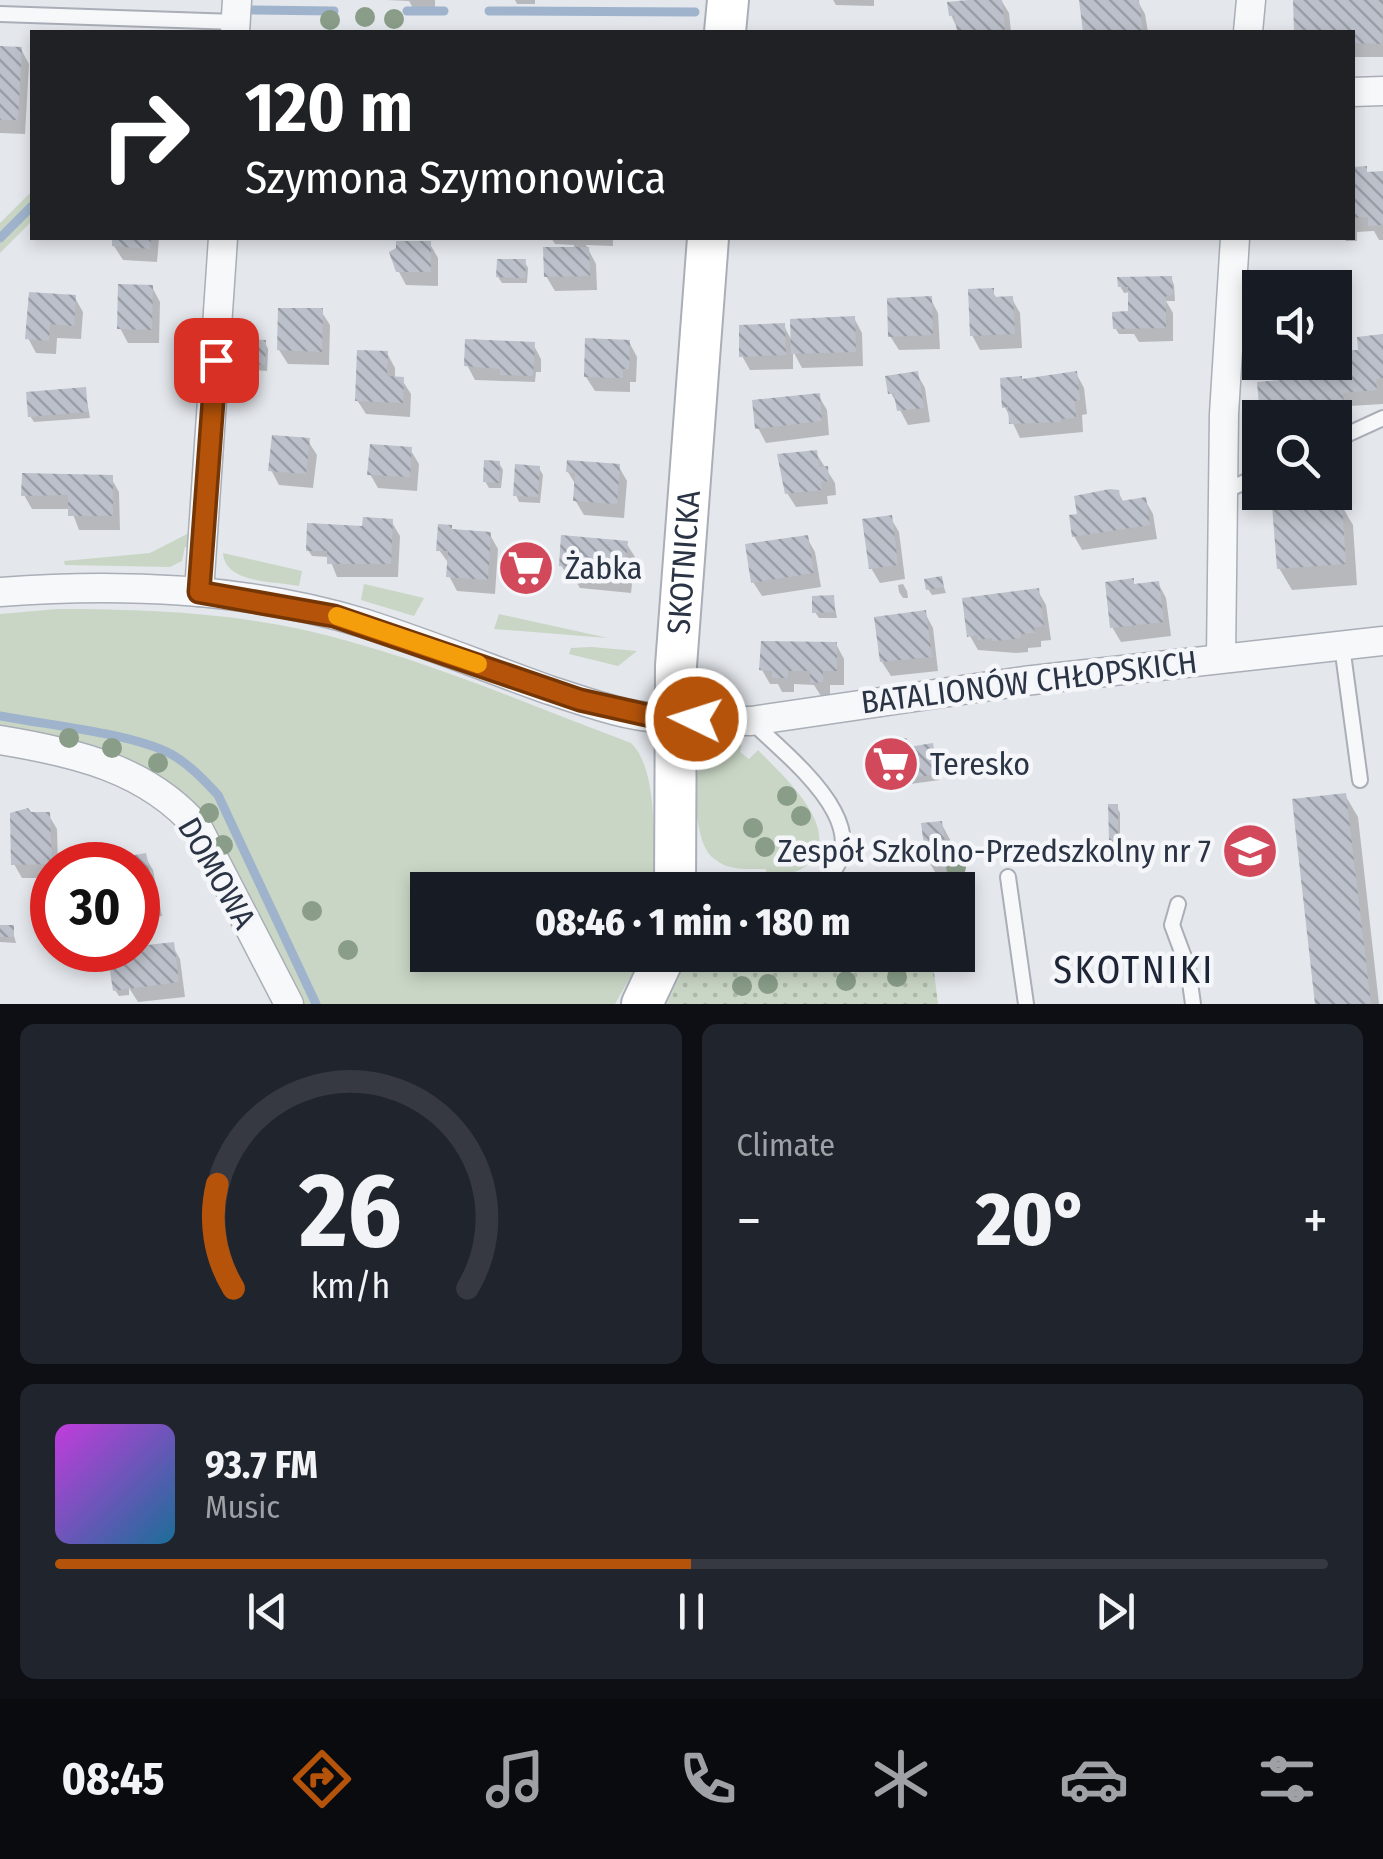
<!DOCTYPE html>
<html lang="en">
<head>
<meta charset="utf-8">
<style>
  body { margin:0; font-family:"Fira Sans Condensed",sans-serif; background:#20242c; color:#f1f3f6; height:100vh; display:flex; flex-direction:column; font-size:38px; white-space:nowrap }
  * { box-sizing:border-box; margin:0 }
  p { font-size:32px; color:#9ea1a6 }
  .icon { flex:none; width:55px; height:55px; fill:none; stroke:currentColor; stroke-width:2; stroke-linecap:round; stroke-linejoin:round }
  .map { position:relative; height:1004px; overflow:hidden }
  .panel { display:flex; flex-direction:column; gap:20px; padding:20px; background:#0d0f14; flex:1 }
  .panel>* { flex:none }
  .banner { position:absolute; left:30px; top:30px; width:1325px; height:210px; border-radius:0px; box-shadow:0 5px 15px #0003; background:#202124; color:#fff; overflow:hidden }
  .controls { position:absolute; left:1242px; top:270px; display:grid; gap:20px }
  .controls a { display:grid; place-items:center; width:110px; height:110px; border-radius:0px; background:#171b24; box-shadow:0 5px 15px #0003; font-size:50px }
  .speed { position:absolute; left:30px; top:842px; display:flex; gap:20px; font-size:50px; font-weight:700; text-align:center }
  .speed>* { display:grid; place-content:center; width:130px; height:130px; border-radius:50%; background:#171b24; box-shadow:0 5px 15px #0003; line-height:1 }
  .speed .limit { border:15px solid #d22; background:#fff; color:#111 }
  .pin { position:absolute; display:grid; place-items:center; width:85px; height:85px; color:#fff; margin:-42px; border-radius:20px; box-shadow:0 5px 15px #0006 }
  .me { position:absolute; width:110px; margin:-55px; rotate:274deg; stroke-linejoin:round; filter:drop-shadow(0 0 8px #0008) }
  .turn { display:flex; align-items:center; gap:35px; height:210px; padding:0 50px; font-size:45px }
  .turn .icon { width:130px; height:130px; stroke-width:2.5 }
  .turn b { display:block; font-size:70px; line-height:85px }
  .big { font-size:75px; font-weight:800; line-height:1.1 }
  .panel .widget { flex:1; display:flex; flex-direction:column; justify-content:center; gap:15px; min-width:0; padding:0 35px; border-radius:15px; background:#20242c }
  .panel .dial { align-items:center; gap:0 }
  .dial svg { height:260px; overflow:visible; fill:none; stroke:#363941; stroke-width:7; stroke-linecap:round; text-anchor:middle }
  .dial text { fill:#f1f3f6; stroke:none }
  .song { display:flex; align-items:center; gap:30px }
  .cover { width:120px; height:120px; border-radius:15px; background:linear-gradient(135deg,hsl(290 70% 55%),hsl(200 70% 35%)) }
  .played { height:10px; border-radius:5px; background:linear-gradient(90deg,#b45309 50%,#363941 50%) }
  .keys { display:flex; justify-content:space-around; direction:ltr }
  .heat { display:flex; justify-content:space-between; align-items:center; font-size:55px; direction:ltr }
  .panel .tiles { flex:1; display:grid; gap:20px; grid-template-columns:1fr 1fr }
  .widget:last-child { grid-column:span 2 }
  .trip { position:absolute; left:410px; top:872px; width:565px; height:100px; border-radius:0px; background:#171b24; box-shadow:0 5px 15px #0003; font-weight:800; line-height:100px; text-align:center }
  .tabs { display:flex; height:160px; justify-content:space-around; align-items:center; background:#090b0e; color:#9ea1a6 }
  .tabs .icon { width:70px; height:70px }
  .tabs .on { color:#b45309 }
  .tabs b { font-size:45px; color:#f1f3f6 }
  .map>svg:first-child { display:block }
  .green { fill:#c9d6c5 }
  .park { fill:url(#park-dots) }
  .shadow { fill:#0003 }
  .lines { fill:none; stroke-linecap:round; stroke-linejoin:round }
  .stream { stroke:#9fb4cc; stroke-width:9 }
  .building { fill:url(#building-back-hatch) }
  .lane-casing { stroke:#a9aeb7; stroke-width:18 }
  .street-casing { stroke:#a9aeb7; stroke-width:31 }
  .secondary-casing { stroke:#a9aeb7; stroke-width:44 }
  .lane { stroke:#f7f8fa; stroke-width:14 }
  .street { stroke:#f7f8fa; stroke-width:28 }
  .secondary { stroke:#fff; stroke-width:40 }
  .tree { fill:#899d89 }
  .route-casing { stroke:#753606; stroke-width:25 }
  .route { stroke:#b45309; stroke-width:18 }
  .slow { stroke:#f59e0b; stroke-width:18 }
  .labels { text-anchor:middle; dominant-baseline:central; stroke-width:9; stroke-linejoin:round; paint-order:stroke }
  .street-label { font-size:32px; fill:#2b3445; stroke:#f4f6f9 }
  .poi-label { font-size:32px; fill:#2b3445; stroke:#f4f6f9; text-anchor:start }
  .quarter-label { font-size:38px; letter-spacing:2.5px; fill:#1d2536; stroke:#f4f6f9 }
</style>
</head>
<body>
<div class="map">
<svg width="1383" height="1004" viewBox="0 0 1383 1004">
  <defs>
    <pattern id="park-dots" width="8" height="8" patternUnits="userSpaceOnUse" patternTransform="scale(2.5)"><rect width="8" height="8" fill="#c9d6c5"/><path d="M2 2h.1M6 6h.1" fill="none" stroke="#adb8ab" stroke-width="1.8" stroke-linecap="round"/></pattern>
    <pattern id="building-back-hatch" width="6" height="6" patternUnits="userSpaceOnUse" patternTransform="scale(2.5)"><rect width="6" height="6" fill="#bbc0ca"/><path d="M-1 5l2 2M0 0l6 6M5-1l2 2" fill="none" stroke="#989da6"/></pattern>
  </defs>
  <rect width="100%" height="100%" fill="#e4e7ec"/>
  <g class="green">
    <path d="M32 191V221L0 253V223Z"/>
    <path d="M189 533V547H185L182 561 170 567 65 565 64 561 150 553Z"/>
    <path d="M223 553 302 571 299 586C275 581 225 584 223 553Z"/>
    <path d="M364 584 424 598 414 616 361 600Z"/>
    <path d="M58 609C139 609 220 612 300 629 413 654 522 702 631 743 660 771 653 851 653 890H428V955H643L615 1004H300L205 815 166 783 0 729V614Z"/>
    <path d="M499 614 608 638 494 629Z"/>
    <path d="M591 647H592L637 651 618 666 569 654 571 648Z"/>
    <path d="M734 744 742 745 740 752 749 759 758 750C780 773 835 821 815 855 805 874 786 875 766 874V869C747 869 728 871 713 858 692 841 690 764 709 747Z"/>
  </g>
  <path class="park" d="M689 955H932L938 1004H667Z"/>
  <g class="shadow">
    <path d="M435 0V8H413L409 1 386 0Z"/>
    <path d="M515 0H535V4H517Z"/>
    <path d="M833 0H874V6L836 5Z"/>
    <path d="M991 0H1001L1009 13 1011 32H959L951 15Z"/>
    <path d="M1096 0H1137L1145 14 1148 32H1086L1082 2Z"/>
    <path d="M1296 0H1383V57H1352V32H1297Z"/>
    <path d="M0 48 21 49 29 64 25 134 0 133Z"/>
    <path d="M1352 169H1365L1369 175 1383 174V240H1379L1374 231 1357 232V241H1346L1344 238H1352Z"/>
    <path d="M115 238H159L157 262 123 260 114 246Z"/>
    <path d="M551 238H613V246L586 245 596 264 597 290 555 291 546 276 574 249V245L555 244Z"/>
    <path d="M430 244 438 258V286L406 285 392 259Z"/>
    <path d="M524 261 528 268 527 283H502L498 277Z"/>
    <path d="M1171 278 1174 285 1175 301H1166L1173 313V341L1139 342 1134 334H1119L1115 328 1130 320V292L1124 293 1120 286Z"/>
    <path d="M152 287 160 302 159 343H128L120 328Z"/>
    <path d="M992 291 997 299H1012L1020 313 1022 348 980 350 972 335Z"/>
    <path d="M75 298 83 312 81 339 57 338 56 354 36 353 28 338Z"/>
    <path d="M930 298 938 313 940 349 899 350 890 336Z"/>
    <path d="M321 311 330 325 329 365 288 364 279 350Z"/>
    <path d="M854 318 862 333 863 366 802 368 793 351V369L750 370 742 356 784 326 793 343Z"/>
    <path d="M1383 337V404L1350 406V419L1262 418 1295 381 1328 366V362H1335V354L1361 352Z"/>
    <path d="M629 342 637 357 636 382H630V392L595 391 586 377Z"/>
    <path d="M265 343 268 349 267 371 243 369 239 363Z"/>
    <path d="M533 344 541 359V372H536L535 382 475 380 467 365Z"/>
    <path d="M387 353 395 368V379L402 380 411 394 410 417 366 414 357 400Z"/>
    <path d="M1076 373 1084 388 1087 414 1082 415 1083 432 1020 438 1005 407 1022 382Z"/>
    <path d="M917 374 925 388 930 422 908 425 891 393Z"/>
    <path d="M85 390 90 418 34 422 30 416Z"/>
    <path d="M818 395 827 410 829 435 766 443 758 428Z"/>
    <path d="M308 441 317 455 313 488 279 485 271 470Z"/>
    <path d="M410 449 419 464 417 491 378 488 370 474Z"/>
    <path d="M816 453 835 483 836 495 827 496 828 504 796 507 787 493Z"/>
    <path d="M499 463 503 470 501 488H489L485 481Z"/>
    <path d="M619 467 627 481 624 518 584 515 575 500 576 485 568 472Z"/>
    <path d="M539 468 543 475 540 503 519 502 516 495Z"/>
    <path d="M111 478 119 492 120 530H79L71 509H32L24 495Z"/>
    <path d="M1118 492 1124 503 1145 500 1153 514 1157 539 1082 550 1074 536Z"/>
    <path d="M1340 503 1353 525 1357 585 1292 590 1279 568Z"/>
    <path d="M890 517 899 532 905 579 880 583 871 568Z"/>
    <path d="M391 521 400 536 398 577H337L329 557 312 556 308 550Z"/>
    <path d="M453 532 490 535 498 549 495 594 457 591 449 576 450 565 439 550Z"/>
    <path d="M807 538 815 552 821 587 762 596 753 582Z"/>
    <path d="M626 543 635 557 631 593 580 588 575 580H570L561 565Z"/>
    <path d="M941 579 946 593 932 595 928 589Z"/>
    <path d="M1132 580 1135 586 1158 583 1166 598 1171 636 1121 642 1112 627Z"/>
    <path d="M903 584 907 591 908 598H903L899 592 898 585Z"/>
    <path d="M1038 591 1046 605 1051 640 1041 641V647L1028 648V652L1016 653 978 650 970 636Z"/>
    <path d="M833 597 837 618H819L815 612Z"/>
    <path d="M925 613 933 628 938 671 891 676 882 662Z"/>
    <path d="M836 644 844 659V685H830V696H821L814 685 794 684V692H782L778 684H770L762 670Z"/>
    <path d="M906 740 910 749 932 746 940 780 888 787 885 781Z"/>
    <path d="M1345 795 1358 817 1379 1004H1318Z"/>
    <path d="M1117 807 1120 813V846H1115L1111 840Z"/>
    <path d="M48 814 57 829 58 865H52V878H22L14 864Z"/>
    <path d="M941 823 953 845 958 880 941 882 928 860Z"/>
    <path d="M144 855 153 870 162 916 138 921V865H114Z"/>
    <path d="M0 927 12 928 16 943 0 942Z"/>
    <path d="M172 945 180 959 185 997 138 1002 129 988V995L119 996 115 990 138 949Z"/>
  </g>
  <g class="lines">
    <g class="stream">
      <path d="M253 10 334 11"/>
      <path d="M407 11H444"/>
      <path d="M489 11 695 12"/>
      <path d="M0 238 32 206"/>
      <path d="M0 716C47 725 131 733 171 754 189 764 204 780 218 795L316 1004"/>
    </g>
  </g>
  <g class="building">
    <path d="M968 0H1002L1005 32H957L955 15 949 16 947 2Z"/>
    <path d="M1079 0H1139L1143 32H1083Z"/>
    <path d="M1293 0H1383L1382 44 1352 43V32H1294Z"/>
    <path d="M0 46 22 47 18 120H0Z"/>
    <path d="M1367 166V172L1383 171V225L1368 226V217L1352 218V167Z"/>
    <path d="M112 238H151L150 249 112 246Z"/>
    <path d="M396 241H431V272H396L389 252 396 248Z"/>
    <path d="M543 247H589L590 276 544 277Z"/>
    <path d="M497 259H526L525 278 496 277Z"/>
    <path d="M1172 276 1173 295 1166 296V328L1113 329 1112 312 1128 311V287H1118L1117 277Z"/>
    <path d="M118 284 153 285 152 330 117 329Z"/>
    <path d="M994 288V297L1013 296 1015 334 970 336 968 289Z"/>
    <path d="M29 292 76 295 74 326 50 324 49 341 25 339Z"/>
    <path d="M932 296 933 335 888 337 887 298Z"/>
    <path d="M278 308H323L322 352 277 350Z"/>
    <path d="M855 316 856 352 791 354 790 319Z"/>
    <path d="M785 323 786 355 739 357V325Z"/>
    <path d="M1383 334V378L1376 379 1377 390 1343 393 1344 405 1310 407V418H1260L1257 382 1292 379 1291 367 1335 362V351L1358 350 1357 337Z"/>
    <path d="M585 338 630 340 629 369H623V378L584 377Z"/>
    <path d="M238 339 266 340 265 365 237 363Z"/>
    <path d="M465 339 535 342 533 376 500 375V369L464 366Z"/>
    <path d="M357 350 388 351 387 376 404 377 403 403 355 401Z"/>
    <path d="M918 371 924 408 897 411 894 393 888 394 885 376Z"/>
    <path d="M1077 371 1080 400 1075 401 1076 418 1060 419 1061 422 1009 424 1008 407 1002 408 1000 378 1022 376V379Z"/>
    <path d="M86 387 88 412 28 417 26 392Z"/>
    <path d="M820 393 822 421 755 429 752 400Z"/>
    <path d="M272 435 310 438 306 474 268 471Z"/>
    <path d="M370 444 412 447 410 477 367 475Z"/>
    <path d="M817 450 819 467 828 466 829 481 821 482 822 490 785 494 777 454Z"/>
    <path d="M484 460 500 461 499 483 483 482Z"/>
    <path d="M567 460 620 464 617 504 573 501 575 473 566 472Z"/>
    <path d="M515 464 540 466 538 497 513 496Z"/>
    <path d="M22 473 113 475V516H68V495L21 496Z"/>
    <path d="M1110 489 1119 490 1121 501 1146 497 1150 525 1072 537 1069 515 1077 514 1074 496Z"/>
    <path d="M1342 501 1346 564 1277 569 1272 505Z"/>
    <path d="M892 515 898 565 869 569 862 519Z"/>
    <path d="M363 517 393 519 391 564H327V551H306L307 523 362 526Z"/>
    <path d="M438 524 452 525V529L491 532 488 580 446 577 448 551H436Z"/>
    <path d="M561 535 628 541 624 579 569 574 570 567 559 566Z"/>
    <path d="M808 535 814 573 751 583 745 544Z"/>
    <path d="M942 576 944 587 926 590 924 579Z"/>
    <path d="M1134 578V584L1159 581 1164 622 1110 628 1105 582Z"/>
    <path d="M1039 588 1044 626 1034 627 1035 633 1021 634V638L1007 640 992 641V638L978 640 977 635 967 637 962 598Z"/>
    <path d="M834 595 835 612 812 613V596Z"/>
    <path d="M926 610 932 657 880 662 874 617Z"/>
    <path d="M761 641 837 642V671H823V682L810 683V671H788V678H772V671L759 670Z"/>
    <path d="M907 738 908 747 933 743 938 774 882 782 877 741Z"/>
    <path d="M1346 793 1371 1004H1315L1292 799Z"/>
    <path d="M1108 804H1118V840H1109Z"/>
    <path d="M28 808 31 812H50L52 864 11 865 10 813Z"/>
    <path d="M942 821 947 858 926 861 921 823Z"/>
    <path d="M123 853 128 856 146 853 156 901 138 905V865H112L111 859Z"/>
    <rect x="0" y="925" width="14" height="12"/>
    <path d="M174 942 179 982 113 991 107 950H138V946Z"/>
  </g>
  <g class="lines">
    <g class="lane-casing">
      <g id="lane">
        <path d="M0 14 236 22"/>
        <path d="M1335 440 1383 418"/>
        <path d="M1223 492 1260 475"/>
        <path d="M1342 646 1360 780"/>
        <path d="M751 721C792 761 893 836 813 890"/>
        <path d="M1008 877 1026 1004"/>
        <path d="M1178 904 1172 925 1188 968 1193 1004"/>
      </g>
    </g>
    <g class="street-casing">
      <g id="street">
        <path d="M235 32 237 0"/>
        <path d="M1248 32 1251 0"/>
        <path d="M1352 92 1383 91"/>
        <path d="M0 592C121 583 246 587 363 623 426 643 487 668 549 690 584 701 623 716 660 718 690 720 721 721 751 721L1024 681 1383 641"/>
        <path d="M199 592 223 238"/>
        <path d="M1221 658 1224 414 1235 238"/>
        <path d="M0 740C74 752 148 769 198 828L289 1004"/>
      </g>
    </g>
    <g class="secondary-casing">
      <g id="secondary">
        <path d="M725 32 728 0"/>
        <path id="s1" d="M675 890 676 666 708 238"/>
        <path d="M642 1004 665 955"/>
      </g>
    </g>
    <use href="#lane" class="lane"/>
    <use href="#street" class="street"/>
    <use href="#secondary" class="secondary"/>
  </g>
  <g class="tree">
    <circle cx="365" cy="17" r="10"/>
    <circle cx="394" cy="19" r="10"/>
    <circle cx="330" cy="20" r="10"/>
    <circle cx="69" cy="738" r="10"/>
    <circle cx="112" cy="748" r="10"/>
    <circle cx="158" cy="763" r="10"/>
    <circle cx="787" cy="796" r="10"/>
    <circle cx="209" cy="813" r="10"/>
    <circle cx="801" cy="816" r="10"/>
    <circle cx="753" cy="828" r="10"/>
    <circle cx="223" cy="845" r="10"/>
    <circle cx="765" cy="847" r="10"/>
    <circle cx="956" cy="867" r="10"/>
    <circle cx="312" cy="911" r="10"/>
    <circle cx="348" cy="950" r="10"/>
    <circle cx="897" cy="977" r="10"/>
    <circle cx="846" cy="981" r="10"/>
    <circle cx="768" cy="984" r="10"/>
    <circle cx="742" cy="986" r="10"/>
  </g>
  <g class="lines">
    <g class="route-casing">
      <path id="route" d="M216 360 199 592 334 616 580 700 660 718 696 719"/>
    </g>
    <use href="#route" class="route"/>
    <path class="slow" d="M337 616 478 664"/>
  </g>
  <defs>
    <g id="supermarket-disc" transform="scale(2.875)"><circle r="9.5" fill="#d1495b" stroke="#f4f6f9"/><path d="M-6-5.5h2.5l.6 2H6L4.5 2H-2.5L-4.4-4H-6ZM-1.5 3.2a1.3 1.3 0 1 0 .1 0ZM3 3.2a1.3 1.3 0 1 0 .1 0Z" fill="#fff"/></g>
    <g id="school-disc" transform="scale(2.875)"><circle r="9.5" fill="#d1495b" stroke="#f4f6f9"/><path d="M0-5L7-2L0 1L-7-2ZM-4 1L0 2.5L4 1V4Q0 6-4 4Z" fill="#fff"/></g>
  </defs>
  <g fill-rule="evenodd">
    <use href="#supermarket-disc" x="526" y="568"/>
    <use href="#supermarket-disc" x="891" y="764"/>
    <use href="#school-disc" x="1250" y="851"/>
  </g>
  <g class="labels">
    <g class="street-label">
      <text stroke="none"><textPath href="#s1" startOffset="328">SKOTNICKA</textPath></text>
      <text transform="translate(1029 682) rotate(-7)">BATALIONÓW CHŁOPSKICH</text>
      <text transform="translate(217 873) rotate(60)">DOMOWA</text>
    </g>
    <g class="poi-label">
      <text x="565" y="568">Żabka</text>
      <text x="930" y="764">Teresko</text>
      <text x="1211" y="851" text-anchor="end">Zespół Szkolno-Przedszkolny nr 7</text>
    </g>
    <g class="quarter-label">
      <text x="1134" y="970">SKOTNIKI</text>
    </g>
  </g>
</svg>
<div class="controls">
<a><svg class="icon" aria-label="sound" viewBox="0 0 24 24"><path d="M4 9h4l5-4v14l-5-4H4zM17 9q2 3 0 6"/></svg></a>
<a><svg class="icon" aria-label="search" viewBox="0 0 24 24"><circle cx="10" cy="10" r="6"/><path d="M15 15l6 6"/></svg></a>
</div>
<div class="speed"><div class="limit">30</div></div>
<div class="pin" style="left:216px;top:360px;background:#d93025"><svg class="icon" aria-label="arrive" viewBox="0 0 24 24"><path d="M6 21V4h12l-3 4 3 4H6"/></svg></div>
<svg class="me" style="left:696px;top:719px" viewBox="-20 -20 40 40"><circle r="17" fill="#b45309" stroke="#fff" stroke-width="3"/><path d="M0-11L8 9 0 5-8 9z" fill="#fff"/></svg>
<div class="trip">08:46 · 1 min · 180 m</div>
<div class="banner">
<div class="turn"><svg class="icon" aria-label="right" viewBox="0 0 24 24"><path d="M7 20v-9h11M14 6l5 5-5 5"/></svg><div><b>120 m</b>Szymona Szymonowica</div></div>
</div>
</div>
<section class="panel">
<div class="tiles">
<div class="widget dial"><svg viewBox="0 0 100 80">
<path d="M14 69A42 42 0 1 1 86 69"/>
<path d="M14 69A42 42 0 0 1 9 37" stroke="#b45309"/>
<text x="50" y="56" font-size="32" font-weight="700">26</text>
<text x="50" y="72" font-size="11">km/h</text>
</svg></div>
<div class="widget"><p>Climate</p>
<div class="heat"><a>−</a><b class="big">20°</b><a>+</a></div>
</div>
<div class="widget">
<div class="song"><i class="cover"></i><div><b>93.7 FM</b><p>Music</p></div></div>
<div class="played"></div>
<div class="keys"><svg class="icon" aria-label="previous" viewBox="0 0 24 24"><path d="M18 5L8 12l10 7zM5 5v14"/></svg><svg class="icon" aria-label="pause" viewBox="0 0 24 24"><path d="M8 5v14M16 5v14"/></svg><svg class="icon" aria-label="next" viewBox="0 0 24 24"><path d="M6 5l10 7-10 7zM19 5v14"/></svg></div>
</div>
</div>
</section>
<nav class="tabs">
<b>08:45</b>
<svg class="icon on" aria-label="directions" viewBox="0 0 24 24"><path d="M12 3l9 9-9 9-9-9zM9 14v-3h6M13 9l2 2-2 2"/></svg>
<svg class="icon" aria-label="music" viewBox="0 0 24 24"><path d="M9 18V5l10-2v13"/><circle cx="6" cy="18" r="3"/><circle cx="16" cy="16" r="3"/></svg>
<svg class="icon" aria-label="phone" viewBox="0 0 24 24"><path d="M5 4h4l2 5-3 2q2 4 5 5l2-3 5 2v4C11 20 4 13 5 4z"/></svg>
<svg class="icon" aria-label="climate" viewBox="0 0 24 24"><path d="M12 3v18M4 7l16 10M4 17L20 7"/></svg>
<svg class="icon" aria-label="car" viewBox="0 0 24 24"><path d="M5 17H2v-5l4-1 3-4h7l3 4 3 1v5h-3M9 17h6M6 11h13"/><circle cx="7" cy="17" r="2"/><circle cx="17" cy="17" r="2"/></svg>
<svg class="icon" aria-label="filters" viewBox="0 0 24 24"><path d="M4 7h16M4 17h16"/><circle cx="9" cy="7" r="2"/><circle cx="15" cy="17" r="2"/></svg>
</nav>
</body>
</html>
